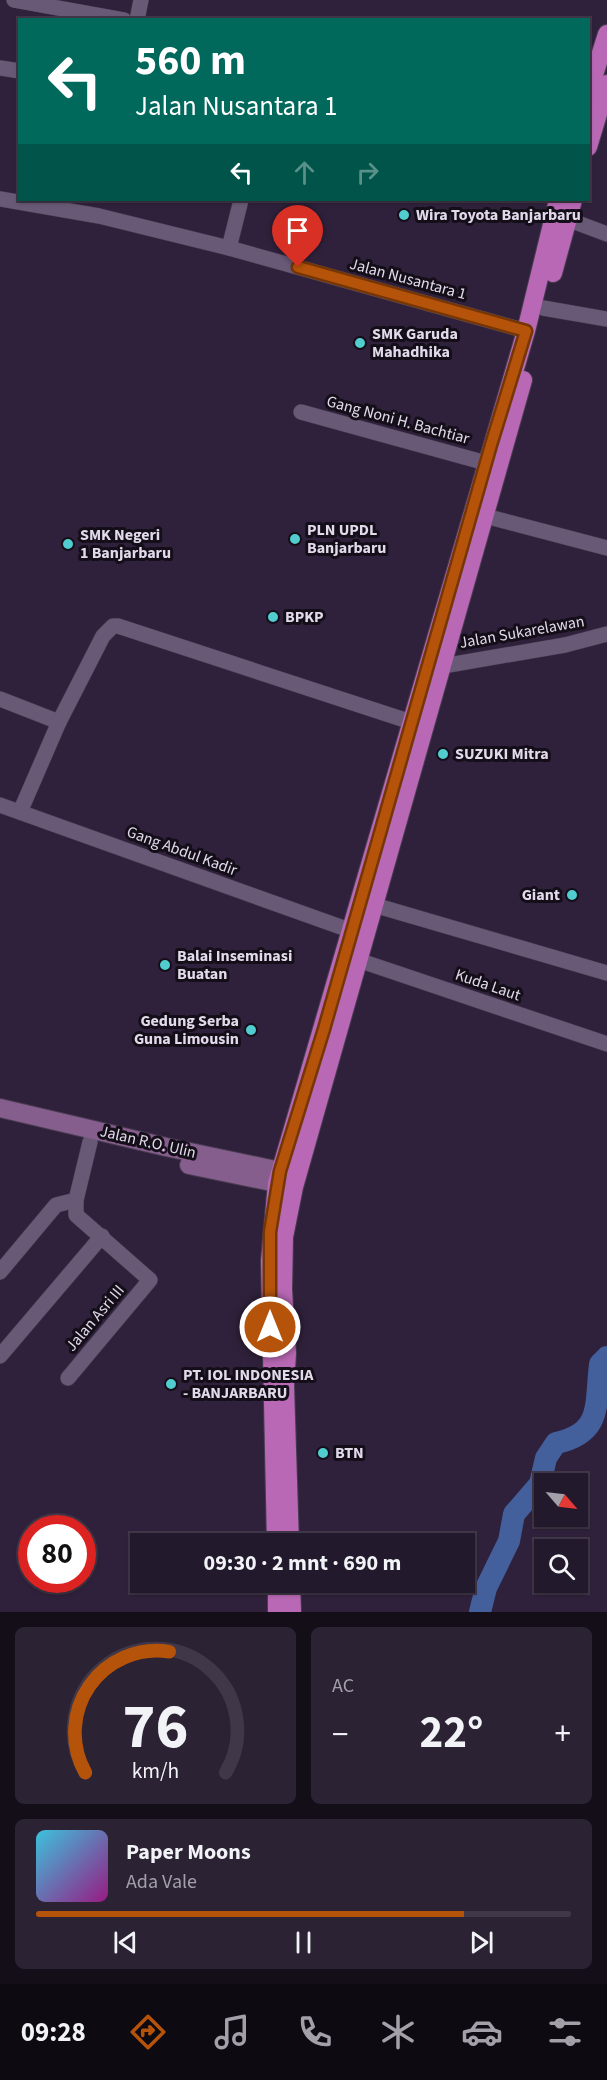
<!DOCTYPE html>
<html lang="id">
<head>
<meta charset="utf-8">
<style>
  body { margin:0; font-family:"Source Sans 3",sans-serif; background:#2b2234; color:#f1f3f6; height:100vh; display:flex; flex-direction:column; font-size:22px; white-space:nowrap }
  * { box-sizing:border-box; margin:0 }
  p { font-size:20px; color:#a3a0a9 }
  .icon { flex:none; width:33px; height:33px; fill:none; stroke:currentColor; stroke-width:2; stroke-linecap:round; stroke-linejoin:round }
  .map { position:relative; height:1612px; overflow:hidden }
  .sheet { display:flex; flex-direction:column; gap:15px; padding:15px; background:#130e18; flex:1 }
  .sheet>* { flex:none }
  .top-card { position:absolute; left:18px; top:18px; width:572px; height:183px; border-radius:0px; box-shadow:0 2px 4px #0004,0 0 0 2px #403848; background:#00695c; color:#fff; overflow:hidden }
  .needle { width:39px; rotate:118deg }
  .controls { position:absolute; left:534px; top:1473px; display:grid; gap:12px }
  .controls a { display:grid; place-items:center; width:54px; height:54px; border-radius:0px; background:#23192c; box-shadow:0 2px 4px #0004,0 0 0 2px #403848; font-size:30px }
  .speed { position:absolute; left:18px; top:1515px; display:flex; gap:12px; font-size:30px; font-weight:700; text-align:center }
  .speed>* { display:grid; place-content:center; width:78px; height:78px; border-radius:50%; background:#23192c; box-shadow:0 2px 4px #0004,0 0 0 2px #403848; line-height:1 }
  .speed .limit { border:9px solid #d22; background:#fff; color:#111 }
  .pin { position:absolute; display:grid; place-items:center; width:51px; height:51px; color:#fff; margin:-62px -26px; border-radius:50% 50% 50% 0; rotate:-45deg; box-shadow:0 0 6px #0007 }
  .pin .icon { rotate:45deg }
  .me { position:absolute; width:66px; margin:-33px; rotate:0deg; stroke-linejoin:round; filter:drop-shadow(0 0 4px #0008) }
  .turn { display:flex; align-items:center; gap:21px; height:126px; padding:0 18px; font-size:27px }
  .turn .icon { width:78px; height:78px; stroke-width:2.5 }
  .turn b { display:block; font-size:42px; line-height:51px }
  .lanes { display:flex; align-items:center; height:57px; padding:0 18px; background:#0003; justify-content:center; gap:30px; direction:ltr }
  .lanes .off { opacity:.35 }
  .big { font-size:45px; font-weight:700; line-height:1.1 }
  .sheet .widget { flex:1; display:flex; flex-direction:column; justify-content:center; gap:9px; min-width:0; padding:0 21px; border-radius:9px; background:#2b2234 }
  .sheet .dial { align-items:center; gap:0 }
  .dial svg { height:156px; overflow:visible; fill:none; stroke:#403848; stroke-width:7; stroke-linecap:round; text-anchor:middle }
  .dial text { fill:#f1f3f6; stroke:none }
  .song { display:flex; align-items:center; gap:18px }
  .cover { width:72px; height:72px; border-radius:9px; background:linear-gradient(135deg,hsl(190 70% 55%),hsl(310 70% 35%)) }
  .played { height:6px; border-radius:3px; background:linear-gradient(90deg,#b45309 80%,#403848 80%) }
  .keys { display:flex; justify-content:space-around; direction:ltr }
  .heat { display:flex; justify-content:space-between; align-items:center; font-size:33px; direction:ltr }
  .sheet .tiles { flex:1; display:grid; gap:15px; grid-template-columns:1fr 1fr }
  .widget:last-child { grid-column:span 2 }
  .trip { position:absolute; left:130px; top:1533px; width:345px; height:60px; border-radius:0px; background:#23192c; box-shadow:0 2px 4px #0004,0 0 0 2px #403848; font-weight:700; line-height:60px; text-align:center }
  .dock { display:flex; height:96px; justify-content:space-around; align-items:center; background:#0e0a12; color:#a3a0a9 }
  .dock .icon { width:42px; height:42px }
  .dock .selected { color:#b45309 }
  .dock b { font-size:27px; color:#f1f3f6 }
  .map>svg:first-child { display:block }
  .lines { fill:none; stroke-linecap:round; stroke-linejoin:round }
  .river { stroke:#43609d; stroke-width:22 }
  .minor-casing { stroke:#483c51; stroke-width:16 }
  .secondary-casing { stroke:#483c51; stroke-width:20 }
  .trunk-casing { stroke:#483c51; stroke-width:20 }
  .minor { stroke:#685976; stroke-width:15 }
  .secondary { stroke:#865e8d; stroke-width:18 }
  .trunk { stroke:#b868b4; stroke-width:18 }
  .route-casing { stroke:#753606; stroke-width:15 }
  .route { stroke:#b45309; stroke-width:10 }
  .poi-dot { fill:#52cdcf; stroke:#140e19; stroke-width:2 }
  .labels { text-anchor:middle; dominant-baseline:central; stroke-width:6; stroke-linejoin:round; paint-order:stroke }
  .poi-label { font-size:16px; font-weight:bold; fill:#e2daeb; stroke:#140e19; text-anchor:start }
  .street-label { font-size:16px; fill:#e2daeb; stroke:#140e19 }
</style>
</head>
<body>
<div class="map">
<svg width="607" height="1612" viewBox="0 0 607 1612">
  <rect width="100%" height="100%" fill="#2f213b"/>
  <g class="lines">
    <path class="river" d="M480 1612 486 1588 509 1541 514 1514 540 1484 546 1458 556 1443C603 1433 595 1405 600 1364L607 1357"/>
    <g class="minor-casing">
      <g id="minor">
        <path d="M14 0 124 20"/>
        <path d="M137 20 141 0"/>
        <path d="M0 68 20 71"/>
        <path d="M0 199 99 216 229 248 526 331"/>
        <path d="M567 219 607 234"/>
        <path d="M229 248 241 200"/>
        <path d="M543 308 607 319"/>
        <path d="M301 412 486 463"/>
        <path d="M485 516 607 548"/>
        <path d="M443 666 565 645 607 634"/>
        <path d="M0 699 59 722 103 636 113 626H118L411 722"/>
        <path d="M0 805 352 931"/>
        <path d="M20 812 59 722"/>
        <path d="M374 905 607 973"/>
        <path d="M358 960 607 1044"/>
        <path d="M0 1272 56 1205 76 1200"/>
        <path d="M0 1356 102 1236"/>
        <path d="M68 1378 150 1280 76 1215V1200L90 1142"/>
      </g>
    </g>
    <g class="secondary-casing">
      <g id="secondary">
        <path d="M0 1108 166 1147 294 1174"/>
        <path d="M189 1165 291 1186"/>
      </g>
    </g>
    <g class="trunk-casing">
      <g id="trunk">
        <path d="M588 94 607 34"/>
        <path d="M588 147 607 84"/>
        <path d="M553 273 573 200"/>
        <path d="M276 1544 270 1261 277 1183 526 331 558 200"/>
        <path d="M290 1544 285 1386 287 1353 283 1290 284 1237 294 1187 523 380"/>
        <path d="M277 1582V1612"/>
        <path d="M291 1582 292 1612"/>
      </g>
    </g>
    <use href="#minor" class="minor"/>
    <use href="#secondary" class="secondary"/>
    <use href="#trunk" class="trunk"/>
  </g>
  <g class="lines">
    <g class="route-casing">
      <path id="route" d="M270 1327V1232L280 1171 324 1029 491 445 526 331 298 267"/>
    </g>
    <use href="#route" class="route"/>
  </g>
  <g class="poi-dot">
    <circle cx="404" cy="215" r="6"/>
    <circle cx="360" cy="343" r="6"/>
    <circle cx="295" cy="539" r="6"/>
    <circle cx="68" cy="544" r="6"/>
    <circle cx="273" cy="617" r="6"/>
    <circle cx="443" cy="754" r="6"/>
    <circle cx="572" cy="895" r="6"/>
    <circle cx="165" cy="965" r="6"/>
    <circle cx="251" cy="1030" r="6"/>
    <circle cx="171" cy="1384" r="6"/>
    <circle cx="323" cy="1453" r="6"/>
  </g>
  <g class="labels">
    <g class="poi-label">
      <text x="416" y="215">Wira Toyota Banjarbaru</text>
      <text x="372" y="334">SMK Garuda<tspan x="372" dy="18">Mahadhika</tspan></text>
      <text x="307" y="530">PLN UPDL<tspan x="307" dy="18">Banjarbaru</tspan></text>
      <text x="80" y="535">SMK Negeri<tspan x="80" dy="18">1 Banjarbaru</tspan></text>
      <text x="285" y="617">BPKP</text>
      <text x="455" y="754">SUZUKI Mitra</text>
      <text x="560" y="895" text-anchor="end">Giant</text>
      <text x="177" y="956">Balai Inseminasi<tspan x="177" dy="18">Buatan</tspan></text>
      <text x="239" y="1021" text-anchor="end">Gedung Serba<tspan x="239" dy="18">Guna Limousin</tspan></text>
      <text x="183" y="1375">PT. IOL INDONESIA<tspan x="183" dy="18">- BANJARBARU</tspan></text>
      <text x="335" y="1453">BTN</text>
    </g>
    <g class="street-label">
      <text transform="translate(408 279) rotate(15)">Jalan Nusantara 1</text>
      <text transform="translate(398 420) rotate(15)">Gang Noni H. Bachtiar</text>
      <text transform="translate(522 632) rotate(-10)">Jalan Sukarelawan</text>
      <text transform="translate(182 851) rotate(20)">Gang Abdul Kadir</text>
      <text transform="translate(488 985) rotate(19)">Kuda Laut</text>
      <text transform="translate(148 1142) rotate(13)">Jalan R.O. Ulin</text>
      <text transform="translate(95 1318) rotate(-50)">Jalan Asri III</text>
    </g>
  </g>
</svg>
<div class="controls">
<a><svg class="needle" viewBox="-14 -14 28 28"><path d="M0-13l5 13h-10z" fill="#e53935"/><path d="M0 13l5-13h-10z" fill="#a3a0a9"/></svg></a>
<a><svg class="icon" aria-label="search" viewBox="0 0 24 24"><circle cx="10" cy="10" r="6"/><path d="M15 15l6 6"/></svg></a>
</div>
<div class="speed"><div class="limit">80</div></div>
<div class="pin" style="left:298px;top:267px;background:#d93025"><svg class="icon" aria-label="arrive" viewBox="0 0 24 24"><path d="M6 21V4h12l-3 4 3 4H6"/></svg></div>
<svg class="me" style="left:270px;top:1327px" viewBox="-20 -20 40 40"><circle r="17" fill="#b45309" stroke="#fff" stroke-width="3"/><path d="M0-11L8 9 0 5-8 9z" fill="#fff"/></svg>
<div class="trip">09:30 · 2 mnt · 690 m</div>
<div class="top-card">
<div class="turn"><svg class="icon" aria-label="left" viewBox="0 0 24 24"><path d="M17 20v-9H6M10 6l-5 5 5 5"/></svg><div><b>560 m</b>Jalan Nusantara 1</div></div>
<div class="lanes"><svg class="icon" aria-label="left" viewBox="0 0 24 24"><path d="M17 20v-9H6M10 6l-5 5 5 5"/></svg><svg class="icon off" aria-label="ahead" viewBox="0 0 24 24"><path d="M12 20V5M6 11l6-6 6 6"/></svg><svg class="icon off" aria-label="right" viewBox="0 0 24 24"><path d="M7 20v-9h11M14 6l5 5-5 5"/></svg></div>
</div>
</div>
<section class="sheet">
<div class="tiles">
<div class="widget dial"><svg viewBox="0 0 100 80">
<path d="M14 69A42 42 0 1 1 86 69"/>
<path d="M14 69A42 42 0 0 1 57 7" stroke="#b45309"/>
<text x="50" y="56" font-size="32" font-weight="700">76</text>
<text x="50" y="72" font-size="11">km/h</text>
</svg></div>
<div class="widget"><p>AC</p>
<div class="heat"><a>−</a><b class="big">22°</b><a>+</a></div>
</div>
<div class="widget">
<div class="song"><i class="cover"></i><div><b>Paper Moons</b><p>Ada Vale</p></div></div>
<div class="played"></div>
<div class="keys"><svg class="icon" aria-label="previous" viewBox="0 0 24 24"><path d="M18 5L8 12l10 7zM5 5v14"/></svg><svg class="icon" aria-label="pause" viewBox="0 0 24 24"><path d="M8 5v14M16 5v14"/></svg><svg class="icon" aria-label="next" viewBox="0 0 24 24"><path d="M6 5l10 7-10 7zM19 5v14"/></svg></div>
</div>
</div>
</section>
<nav class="dock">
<b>09:28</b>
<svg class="icon selected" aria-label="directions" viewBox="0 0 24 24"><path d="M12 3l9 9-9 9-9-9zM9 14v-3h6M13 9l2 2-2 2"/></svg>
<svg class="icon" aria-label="music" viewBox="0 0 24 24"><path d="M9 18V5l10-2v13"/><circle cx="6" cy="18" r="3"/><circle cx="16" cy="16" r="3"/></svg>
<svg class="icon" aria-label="phone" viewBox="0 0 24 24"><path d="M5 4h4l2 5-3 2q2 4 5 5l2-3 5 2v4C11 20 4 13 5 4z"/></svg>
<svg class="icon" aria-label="climate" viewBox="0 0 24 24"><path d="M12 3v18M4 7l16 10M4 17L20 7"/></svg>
<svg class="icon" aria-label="car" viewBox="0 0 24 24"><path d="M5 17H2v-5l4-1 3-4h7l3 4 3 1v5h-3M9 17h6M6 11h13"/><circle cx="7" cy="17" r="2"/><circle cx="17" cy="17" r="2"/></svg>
<svg class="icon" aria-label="filters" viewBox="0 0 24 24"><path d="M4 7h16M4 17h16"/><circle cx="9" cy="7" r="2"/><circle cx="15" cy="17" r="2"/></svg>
</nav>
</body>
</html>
